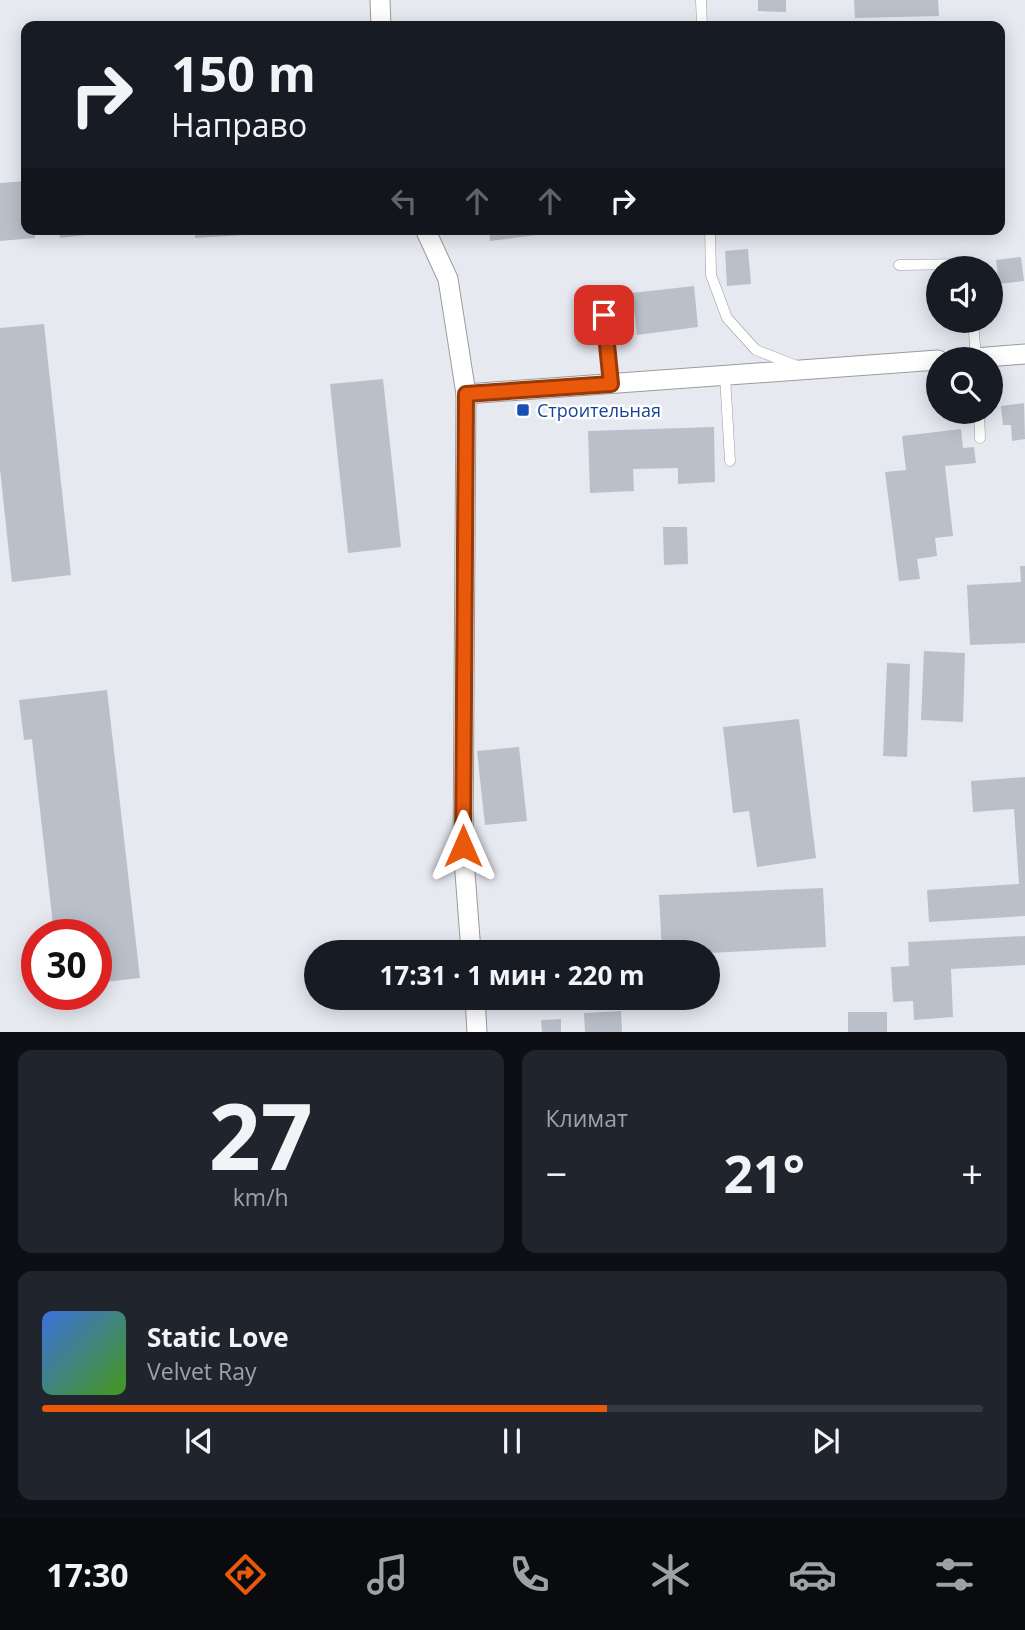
<!DOCTYPE html>
<html lang="ru">
<head>
<meta charset="utf-8">
<style>
  body { margin:0; font-family:"Open Sans",sans-serif; background:#20242c; color:#f1f3f6; height:100vh; display:flex; flex-direction:column; font-size:26px; white-space:nowrap }
  * { box-sizing:border-box; margin:0 }
  p { font-size:23px; color:#9ea1a6 }
  .icon { flex:none; width:38px; height:38px; fill:none; stroke:currentColor; stroke-width:2; stroke-linecap:round; stroke-linejoin:round }
  .map { position:relative; height:1032px; overflow:hidden }
  .drawer { display:flex; flex-direction:column; gap:18px; padding:18px; background:#0d0f14; flex:1 }
  .drawer>* { flex:none }
  .guide { position:absolute; left:21px; top:21px; width:984px; height:214px; border-radius:14px; box-shadow:0 4px 18px #0003; background:#171b24; color:#f1f3f6; overflow:hidden }
  .tools { position:absolute; left:926px; top:256px; display:grid; gap:14px }
  .tools a { display:grid; place-items:center; width:77px; height:77px; border-radius:50%; background:#171b24; box-shadow:0 4px 18px #0003; font-size:35px }
  .speed { position:absolute; left:21px; top:919px; display:flex; gap:14px; font-size:35px; font-weight:700; text-align:center }
  .speed>* { display:grid; place-content:center; width:91px; height:91px; border-radius:50%; background:#171b24; box-shadow:0 4px 18px #0003; line-height:1 }
  .speed .limit { border:10px solid #d22; background:#fff; color:#111 }
  .pin { position:absolute; display:grid; place-items:center; width:60px; height:60px; color:#fff; margin:-30px; border-radius:14px; box-shadow:0 4px 10px #0006 }
  .me { position:absolute; width:77px; margin:-38px; rotate:0deg; stroke-linejoin:round; filter:drop-shadow(0 0 5px #0008) }
  .turn { display:flex; align-items:center; gap:24px; height:147px; padding:0 35px; font-size:32px }
  .turn .icon { width:91px; height:91px; stroke-width:2.5 }
  .turn b { display:block; font-size:49px; line-height:60px }
  .lanes { display:flex; align-items:center; height:66px; padding:0 35px; background:#0003; justify-content:center; gap:35px; direction:ltr }
  .lanes .off { opacity:.35 }
  .big { font-size:52px; font-weight:700; line-height:1.1 }
  .drawer .card { flex:1; display:flex; flex-direction:column; justify-content:center; gap:10px; min-width:0; padding:0 24px; border-radius:14px; background:#20242c }
  .drawer .dial { align-items:center; gap:0 }
  .dial b { font-size:91px; line-height:1 }
  .song { display:flex; align-items:center; gap:21px }
  .cover { width:84px; height:84px; border-radius:10px; background:linear-gradient(135deg,hsl(220 70% 55%),hsl(100 70% 35%)) }
  .played { height:7px; border-radius:4px; background:linear-gradient(90deg,#ea580c 60%,#363941 60%) }
  .keys { display:flex; justify-content:space-around; direction:ltr }
  .heat { display:flex; justify-content:space-between; align-items:center; font-size:38px; direction:ltr }
  .drawer .tiles { flex:1; display:grid; gap:18px; grid-template-columns:1fr 1fr }
  .card:last-child { grid-column:span 2 }
  .trip { position:absolute; left:304px; top:940px; width:416px; height:70px; border-radius:35px; background:#171b24; box-shadow:0 4px 18px #0003; font-weight:700; line-height:70px; text-align:center }
  .tab-bar { display:flex; height:112px; justify-content:space-around; align-items:center; background:#090b0e; color:#9ea1a6 }
  .tab-bar .icon { width:49px; height:49px }
  .tab-bar .active { color:#ea580c }
  .tab-bar b { font-size:32px; color:#f1f3f6 }
  .map>svg:first-child { display:block }
  .building { fill:#bac0c9 }
  .lines { fill:none; stroke-linecap:round; stroke-linejoin:round }
  .service-casing { stroke:#9b9b9b; stroke-width:11 }
  .minor-casing { stroke:#9b9b9b; stroke-width:21 }
  .service { stroke:#fff; stroke-width:10 }
  .minor { stroke:#fff; stroke-width:19 }
  .route-casing { stroke:#983908; stroke-width:18 }
  .route { stroke:#ea580c; stroke-width:12 }
  .transit-dot { fill:#1a4fb4; stroke:#fff; stroke-width:2.5 }
  .labels { text-anchor:middle; dominant-baseline:central; stroke-width:5; stroke-linejoin:round; paint-order:stroke }
  .transit-label { font-size:18px; fill:#164399; stroke:#fff; text-anchor:start }
</style>
</head>
<body>
<div class="map">
<svg width="1025" height="1032" viewBox="0 0 1025 1032">
  <rect width="100%" height="100%" fill="#e7e9f1"/>
  <g class="building">
    <path d="M758 0H786V12L758 11Z"/>
    <path d="M854 0H938L939 16 855 18Z"/>
    <path d="M26 181V229H34L35 238 0 241V183Z"/>
    <path d="M59 229H123V231L60 238Z"/>
    <path d="M195 229H308V231L195 238Z"/>
    <path d="M489 229H551L552 233 490 241Z"/>
    <path d="M818 229H984V235L818 234Z"/>
    <path d="M748 249 751 284 727 286 725 251Z"/>
    <path d="M1021 257 1024 281 999 284 996 260Z"/>
    <path d="M694 286 698 327 637 335 632 293Z"/>
    <path d="M44 324 71 575 12 582 0 469V328Z"/>
    <path d="M383 379 401 547 348 553 330 384Z"/>
    <path d="M1024 403 1025 439 1012 441 1011 425H1003L1001 406Z"/>
    <path d="M714 427 715 482 678 484V468L633 469 634 491 590 493 588 431Z"/>
    <path d="M961 429 963 448 974 447 976 463 945 466 953 536 935 538 937 556 917 559 920 579 899 581 885 472 906 470 902 436Z"/>
    <path d="M663 527H687L688 564 664 565Z"/>
    <path d="M1020 566H1025V643L970 645 967 585 1021 582Z"/>
    <path d="M924 651 965 653 963 722 921 720Z"/>
    <path d="M887 663 910 664 907 757 883 756Z"/>
    <path d="M107 690 140 978 96 983V934H54L32 739 24 740 19 700Z"/>
    <path d="M799 719 816 858 757 867 749 811 733 813 723 727Z"/>
    <path d="M519 747 527 821 485 825 477 751Z"/>
    <path d="M1025 777V916L929 922 927 890 1019 884 1014 809 973 812 971 781Z"/>
    <path d="M823 888 826 947 709 953 662 952 659 895Z"/>
    <path d="M1025 936V965L951 969 953 1017 914 1020 913 1001 893 1002 891 967 909 966 908 942Z"/>
    <path d="M557 940V952H530V941Z"/>
    <path d="M621 1011 622 1032H585L584 1013Z"/>
    <rect x="848" y="1012" width="39" height="20"/>
    <path d="M561 1019V1032H542L541 1020Z"/>
  </g>
  <g class="lines">
    <g class="service-casing">
      <g id="service">
        <path d="M701 0 702 26"/>
        <path d="M710 229 711 275 727 318 756 350 797 366"/>
        <path d="M899 265 969 264V268"/>
        <path d="M602 292 611 384"/>
        <path d="M973 320 976 359"/>
        <path d="M725 376 730 461"/>
        <path d="M979 411 980 438"/>
      </g>
    </g>
    <g class="minor-casing">
      <g id="minor">
        <path d="M380 0 381 26"/>
        <path d="M425 229 448 279 466 394 463 846 471 952"/>
        <path d="M962 359 1025 354"/>
        <path d="M466 394 938 360"/>
        <path d="M475 998 477 1032"/>
      </g>
    </g>
    <use href="#service" class="service"/>
    <use href="#minor" class="minor"/>
  </g>
  <g class="lines">
    <g class="route-casing">
      <path id="route" d="M463 846 466 394 611 384 604 315"/>
    </g>
    <use href="#route" class="route"/>
  </g>
  <rect class="transit-dot" x="516" y="403" width="14" height="14" rx="3.5"/>
  <g class="labels">
    <g class="transit-label">
      <text x="537" y="410">Строительная</text>
    </g>
  </g>
</svg>
<div class="tools">
<a><svg class="icon" aria-label="sound" viewBox="0 0 24 24"><path d="M4 9h4l5-4v14l-5-4H4zM17 9q2 3 0 6"/></svg></a>
<a><svg class="icon" aria-label="search" viewBox="0 0 24 24"><circle cx="10" cy="10" r="6"/><path d="M15 15l6 6"/></svg></a>
</div>
<div class="speed"><div class="limit">30</div></div>
<div class="pin" style="left:604px;top:315px;background:#d93025"><svg class="icon" aria-label="arrive" viewBox="0 0 24 24"><path d="M6 21V4h12l-3 4 3 4H6"/></svg></div>
<svg class="me" style="left:463px;top:846px" viewBox="-20 -20 40 40"><path d="M0-17L14 15 0 8-14 15z" fill="#ea580c" stroke="#fff" stroke-width="4"/></svg>
<div class="trip">17:31 · 1 мин · 220 m</div>
<div class="guide">
<div class="turn"><svg class="icon" aria-label="right" viewBox="0 0 24 24"><path d="M7 20v-9h11M14 6l5 5-5 5"/></svg><div><b>150 m</b>Направо</div></div>
<div class="lanes"><svg class="icon off" aria-label="left" viewBox="0 0 24 24"><path d="M17 20v-9H6M10 6l-5 5 5 5"/></svg><svg class="icon off" aria-label="ahead" viewBox="0 0 24 24"><path d="M12 20V5M6 11l6-6 6 6"/></svg><svg class="icon off" aria-label="ahead" viewBox="0 0 24 24"><path d="M12 20V5M6 11l6-6 6 6"/></svg><svg class="icon" aria-label="right" viewBox="0 0 24 24"><path d="M7 20v-9h11M14 6l5 5-5 5"/></svg></div>
</div>
</div>
<section class="drawer">
<div class="tiles">
<div class="card dial"><b>27</b><p>km/h</p></div>
<div class="card"><p>Климат</p>
<div class="heat"><a>−</a><b class="big">21°</b><a>+</a></div>
</div>
<div class="card">
<div class="song"><i class="cover"></i><div><b>Static Love</b><p>Velvet Ray</p></div></div>
<div class="played"></div>
<div class="keys"><svg class="icon" aria-label="previous" viewBox="0 0 24 24"><path d="M18 5L8 12l10 7zM5 5v14"/></svg><svg class="icon" aria-label="pause" viewBox="0 0 24 24"><path d="M8 5v14M16 5v14"/></svg><svg class="icon" aria-label="next" viewBox="0 0 24 24"><path d="M6 5l10 7-10 7zM19 5v14"/></svg></div>
</div>
</div>
</section>
<nav class="tab-bar">
<b>17:30</b>
<svg class="icon active" aria-label="directions" viewBox="0 0 24 24"><path d="M12 3l9 9-9 9-9-9zM9 14v-3h6M13 9l2 2-2 2"/></svg>
<svg class="icon" aria-label="music" viewBox="0 0 24 24"><path d="M9 18V5l10-2v13"/><circle cx="6" cy="18" r="3"/><circle cx="16" cy="16" r="3"/></svg>
<svg class="icon" aria-label="phone" viewBox="0 0 24 24"><path d="M5 4h4l2 5-3 2q2 4 5 5l2-3 5 2v4C11 20 4 13 5 4z"/></svg>
<svg class="icon" aria-label="climate" viewBox="0 0 24 24"><path d="M12 3v18M4 7l16 10M4 17L20 7"/></svg>
<svg class="icon" aria-label="car" viewBox="0 0 24 24"><path d="M5 17H2v-5l4-1 3-4h7l3 4 3 1v5h-3M9 17h6M6 11h13"/><circle cx="7" cy="17" r="2"/><circle cx="17" cy="17" r="2"/></svg>
<svg class="icon" aria-label="filters" viewBox="0 0 24 24"><path d="M4 7h16M4 17h16"/><circle cx="9" cy="7" r="2"/><circle cx="15" cy="17" r="2"/></svg>
</nav>
</body>
</html>
